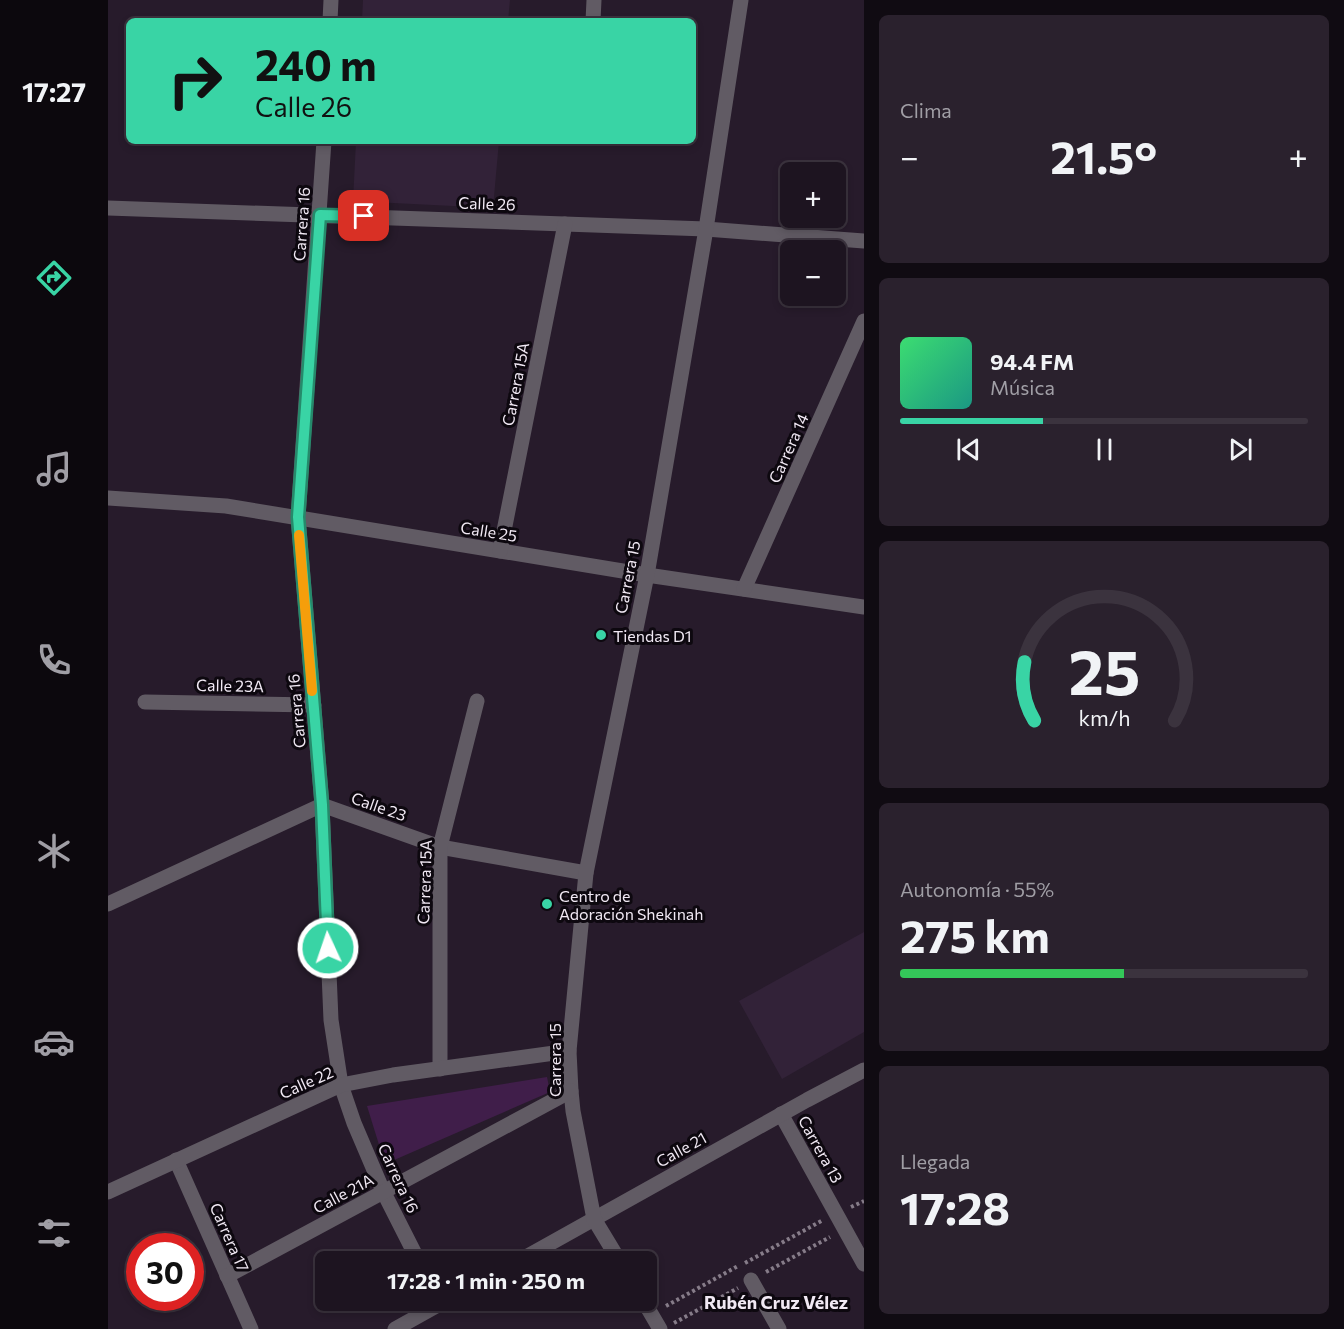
<!DOCTYPE html>
<html lang="es">
<head>
<meta charset="utf-8">
<style>
  body { margin:0; font-family:Commissioner,sans-serif; background:#2a212d; color:#f1f3f6; height:100vh; display:flex; flex-direction:column; font-size:22px; white-space:nowrap }
  * { box-sizing:border-box; margin:0 }
  p { font-size:20px; color:#a09ea5 }
  .icon { flex:none; width:33px; height:33px; fill:none; stroke:currentColor; stroke-width:2; stroke-linecap:round; stroke-linejoin:round }
  .map { position:relative; flex:1; overflow:hidden }
  .drawer { display:flex; flex-direction:column; gap:15px; padding:15px; background:#100b12; width:480px }
  .drawer>* { flex:none }
  .guide { position:absolute; left:18px; top:18px; width:570px; height:126px; border-radius:9px; box-shadow:0 3px 9px #0003,0 0 0 2px #3b333e; background:#39d4a5; color:#111; overflow:hidden }
  .buttons { position:absolute; left:672px; top:162px; display:grid; gap:12px }
  .buttons a { display:grid; place-items:center; width:66px; height:66px; border-radius:9px; background:#1d1420; box-shadow:0 3px 9px #0003,0 0 0 2px #3b333e; font-size:30px }
  .speed { position:absolute; left:18px; top:1233px; display:flex; gap:12px; font-size:30px; font-weight:700; text-align:center }
  .speed>* { display:grid; place-content:center; width:78px; height:78px; border-radius:50%; background:#1d1420; box-shadow:0 3px 9px #0003,0 0 0 2px #3b333e; line-height:1 }
  .speed .limit { border:9px solid #d22; background:#fff; color:#111 }
  .pin { position:absolute; display:grid; place-items:center; width:51px; height:51px; color:#fff; margin:-26px; border-radius:12px; box-shadow:0 3px 9px #0006 }
  .me { position:absolute; width:66px; margin:-33px; rotate:357deg; stroke-linejoin:round; filter:drop-shadow(0 0 4px #0008) }
  .turn { display:flex; align-items:center; gap:21px; height:126px; padding:0 30px; font-size:27px }
  .turn .icon { width:78px; height:78px; stroke-width:2.5 }
  .turn b { display:block; font-size:42px; line-height:51px }
  .big { font-size:45px; font-weight:700; line-height:1.1 }
  .drawer .tile { flex:1; display:flex; flex-direction:column; justify-content:center; gap:9px; min-width:0; padding:0 21px; border-radius:9px; background:#2a212d }
  .drawer .dial { align-items:center; gap:0 }
  .dial svg { height:156px; overflow:visible; fill:none; stroke:#3b333e; stroke-width:7; stroke-linecap:round; text-anchor:middle }
  .dial text { fill:#f1f3f6; stroke:none }
  .song { display:flex; align-items:center; gap:18px }
  .cover { width:72px; height:72px; border-radius:9px; background:linear-gradient(135deg,hsl(140 70% 55%),hsl(170 70% 35%)) }
  .played { height:6px; border-radius:3px; background:linear-gradient(90deg,#39d4a5 35%,#3b333e 35%) }
  .keys { display:flex; justify-content:space-around; direction:ltr }
  .heat { display:flex; justify-content:space-between; align-items:center; font-size:33px; direction:ltr }
  .charge { height:9px; border-radius:4px; background:linear-gradient(90deg,#34c759 55%,#3b333e 0) }
  .trip { position:absolute; left:207px; top:1251px; width:342px; height:60px; border-radius:9px; background:#1d1420; box-shadow:0 3px 9px #0003,0 0 0 2px #3b333e; font-weight:700; line-height:60px; text-align:center }
  main { display:flex; flex:1; min-height:0 }
  .dock { display:flex; flex-direction:column; width:108px; justify-content:space-around; align-items:center; background:#0c080d; color:#a09ea5 }
  .dock .icon { width:42px; height:42px }
  .dock .selected { color:#39d4a5 }
  .dock b { font-size:27px; color:#f1f3f6 }
  .map>svg:first-child { display:block }
  .built { fill:#322238 }
  .green { fill:#401e4a }
  .lines { fill:none; stroke-linecap:round; stroke-linejoin:round }
  .path { stroke:#867c89; stroke-width:4; stroke-dasharray:3 3; stroke-linecap:butt }
  .minor { stroke:#615b64; stroke-width:15 }
  .route-casing { stroke:#258a6b; stroke-width:15 }
  .route { stroke:#39d4a5; stroke-width:10 }
  .slow { stroke:#f59e0b; stroke-width:10 }
  .poi-dot { fill:#39d4a5; stroke:#0d080f; stroke-width:2 }
  .labels { text-anchor:middle; dominant-baseline:central; stroke-width:6; stroke-linejoin:round; paint-order:stroke }
  .street-label { font-size:16px; fill:#f1e9f4; stroke:#0d080f }
  .poi-label { font-size:16px; fill:#f1e9f4; stroke:#0d080f; text-anchor:start }
  .neighbourhood-label { font-size:18px; font-weight:bold; fill:#f1e9f4; stroke:#0d080f }
</style>
</head>
<body>
<main>
<nav class="dock">
<b>17:27</b>
<svg class="icon selected" aria-label="directions" viewBox="0 0 24 24"><path d="M12 3l9 9-9 9-9-9zM9 14v-3h6M13 9l2 2-2 2"/></svg>
<svg class="icon" aria-label="music" viewBox="0 0 24 24"><path d="M9 18V5l10-2v13"/><circle cx="6" cy="18" r="3"/><circle cx="16" cy="16" r="3"/></svg>
<svg class="icon" aria-label="phone" viewBox="0 0 24 24"><path d="M5 4h4l2 5-3 2q2 4 5 5l2-3 5 2v4C11 20 4 13 5 4z"/></svg>
<svg class="icon" aria-label="climate" viewBox="0 0 24 24"><path d="M12 3v18M4 7l16 10M4 17L20 7"/></svg>
<svg class="icon" aria-label="car" viewBox="0 0 24 24"><path d="M5 17H2v-5l4-1 3-4h7l3 4 3 1v5h-3M9 17h6M6 11h13"/><circle cx="7" cy="17" r="2"/><circle cx="17" cy="17" r="2"/></svg>
<svg class="icon" aria-label="filters" viewBox="0 0 24 24"><path d="M4 7h16M4 17h16"/><circle cx="9" cy="7" r="2"/><circle cx="15" cy="17" r="2"/></svg>
</nav>
<div class="map">
<svg width="756" height="1329" viewBox="0 0 756 1329">
  <rect width="100%" height="100%" fill="#271b2b"/>
  <g class="built">
    <path d="M255 0H402L400 21H254Z"/>
    <path d="M248 141H391L385 208 245 201Z"/>
    <path d="M756 932V1032L674 1079 631 1001Z"/>
  </g>
  <path class="green" d="M439 1077 442 1092 277 1164 259 1106Z"/>
  <g class="lines">
    <g class="path">
      <path d="M743 1207 756 1201"/>
      <path d="M637 1263 715 1220"/>
      <path d="M658 1272 722 1237"/>
      <path d="M558 1306 630 1266"/>
      <path d="M566 1323 630 1288"/>
    </g>
    <g class="minor">
      <path d="M222 21 223 0"/>
      <path d="M485 21 486 0"/>
      <path d="M216 141 190 517 214 805 223 1020 233 1085 246 1123 275 1191 311 1262"/>
      <path d="M0 208 598 229 756 241"/>
      <path d="M0 498 118 506 539 575 756 607"/>
      <path d="M392 551 457 224"/>
      <path d="M636 589 756 321"/>
      <path d="M37 702 206 705"/>
      <path d="M0 904 214 805 332 847 478 873"/>
      <path d="M332 1069V847L369 701"/>
      <path d="M673 1114 756 1264"/>
      <path d="M68 1160 143 1329"/>
      <path d="M0 1192 233 1085 285 1075 461 1051"/>
      <path d="M409 1262 699 1100 756 1070"/>
      <path d="M512 1262 486 1219 465 1111 463 1091 461 1051 478 873 539 575 598 229 633 0"/>
      <path d="M119 1276 463 1091"/>
      <path d="M643 1280 671 1329"/>
      <path d="M535 1300 552 1329"/>
      <path d="M287 1329 339 1300"/>
    </g>
  </g>
  <g class="lines">
    <g class="route-casing">
      <path id="route" d="M220 948 214 805 190 517 212 215 256 216"/>
    </g>
    <use href="#route" class="route"/>
    <path class="slow" d="M191 535 204 691"/>
  </g>
  <g class="poi-dot">
    <circle cx="493" cy="635" r="6"/>
    <circle cx="439" cy="904" r="6"/>
  </g>
  <g class="labels">
    <g class="street-label">
      <text transform="translate(379 203) rotate(2)">Calle 26</text>
      <text transform="translate(193 224) rotate(-86)">Carrera 16</text>
      <text transform="translate(407 384) rotate(-79)">Carrera 15A</text>
      <text transform="translate(680 448) rotate(-66)">Carrera 14</text>
      <text transform="translate(381 531) rotate(9)">Calle 25</text>
      <text transform="translate(519 577) rotate(-79)">Carrera 15</text>
      <text transform="translate(122 685) rotate(1)">Calle 23A</text>
      <text transform="translate(188 711) rotate(-95)">Carrera 16</text>
      <text transform="translate(271 806) rotate(19)">Calle 23</text>
      <text transform="translate(316 882) rotate(-88)">Carrera 15A</text>
      <text transform="translate(446 1060) rotate(-90)">Carrera 15</text>
      <text transform="translate(198 1082) rotate(-24)">Calle 22</text>
      <text transform="translate(573 1149) rotate(-29)">Calle 21</text>
      <text transform="translate(713 1149) rotate(61)">Carrera 13</text>
      <text transform="translate(291 1178) rotate(65)">Carrera 16</text>
      <text transform="translate(235 1193) rotate(-28)">Calle 21A</text>
      <text transform="translate(122 1237) rotate(66)">Carrera 17</text>
    </g>
    <g class="poi-label">
      <text x="505" y="635">Tiendas D1</text>
      <text x="451" y="895">Centro de<tspan x="451" dy="18">Adoración Shekinah</tspan></text>
    </g>
    <g class="neighbourhood-label">
      <text x="668" y="1302">Rubén Cruz Vélez</text>
    </g>
  </g>
</svg>
<div class="buttons">
<a>+</a>
<a>−</a>
</div>
<div class="speed"><div class="limit">30</div></div>
<div class="pin" style="left:256px;top:216px;background:#d93025"><svg class="icon" aria-label="arrive" viewBox="0 0 24 24"><path d="M6 21V4h12l-3 4 3 4H6"/></svg></div>
<svg class="me" style="left:220px;top:948px" viewBox="-20 -20 40 40"><circle r="17" fill="#39d4a5" stroke="#fff" stroke-width="3"/><path d="M0-11L8 9 0 5-8 9z" fill="#fff"/></svg>
<div class="trip">17:28 · 1 min · 250 m</div>
<div class="guide">
<div class="turn"><svg class="icon" aria-label="right" viewBox="0 0 24 24"><path d="M7 20v-9h11M14 6l5 5-5 5"/></svg><div><b>240 m</b>Calle 26</div></div>
</div>
</div>
<section class="drawer">
<div class="tile"><p>Clima</p>
<div class="heat"><a>−</a><b class="big">21.5°</b><a>+</a></div>
</div>
<div class="tile">
<div class="song"><i class="cover"></i><div><b>94.4 FM</b><p>Música</p></div></div>
<div class="played"></div>
<div class="keys"><svg class="icon" aria-label="previous" viewBox="0 0 24 24"><path d="M18 5L8 12l10 7zM5 5v14"/></svg><svg class="icon" aria-label="pause" viewBox="0 0 24 24"><path d="M8 5v14M16 5v14"/></svg><svg class="icon" aria-label="next" viewBox="0 0 24 24"><path d="M6 5l10 7-10 7zM19 5v14"/></svg></div>
</div>
<div class="tile dial"><svg viewBox="0 0 100 80">
<path d="M14 69A42 42 0 1 1 86 69"/>
<path d="M14 69A42 42 0 0 1 9 39" stroke="#39d4a5"/>
<text x="50" y="56" font-size="32" font-weight="700">25</text>
<text x="50" y="72" font-size="11">km/h</text>
</svg></div>
<div class="tile"><p>Autonomía · 55%</p><b class="big">275 km</b><div class="charge"></div></div>
<div class="tile"><p>Llegada</p><b class="big">17:28</b></div>
</section>
</main>
</body>
</html>
